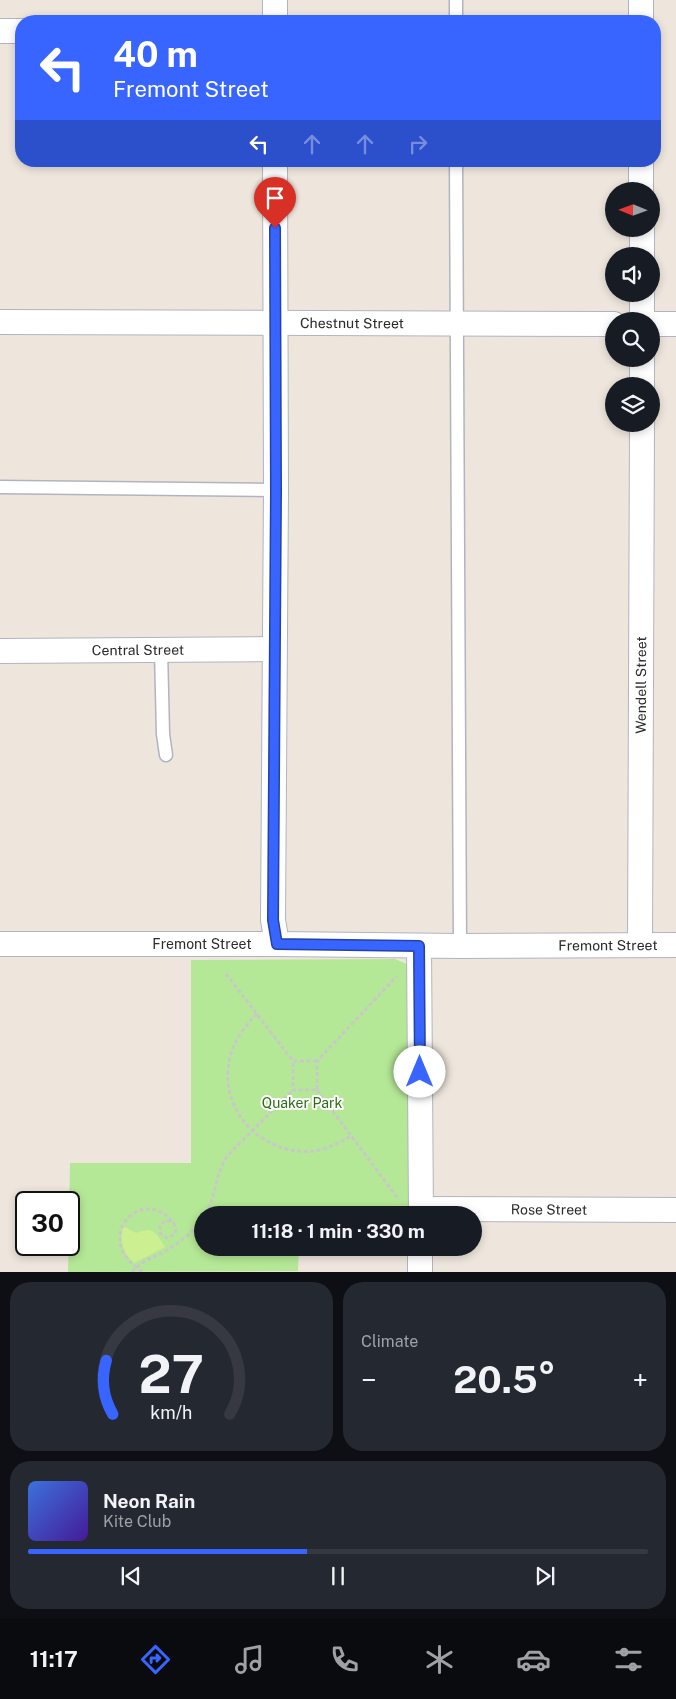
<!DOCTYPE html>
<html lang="en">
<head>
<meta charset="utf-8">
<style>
  body { margin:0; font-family:"Public Sans",sans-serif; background:#242831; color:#f1f3f6; height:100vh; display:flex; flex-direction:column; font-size:19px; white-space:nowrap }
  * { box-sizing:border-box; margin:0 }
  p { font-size:16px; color:#9ea1a6 }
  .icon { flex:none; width:28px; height:28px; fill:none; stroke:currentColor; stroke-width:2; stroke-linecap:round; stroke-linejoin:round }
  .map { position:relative; height:1272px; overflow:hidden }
  .details { display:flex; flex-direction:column; gap:10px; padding:10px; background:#0d0f14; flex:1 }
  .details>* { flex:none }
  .guide { position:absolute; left:15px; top:15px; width:646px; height:152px; border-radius:20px; box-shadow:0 2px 8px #0003; background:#3865ff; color:#fff; overflow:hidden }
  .needle { width:32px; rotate:271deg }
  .controls { position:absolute; left:605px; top:182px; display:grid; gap:10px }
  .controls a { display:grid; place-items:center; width:55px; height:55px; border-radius:50%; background:#171b24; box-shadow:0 2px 8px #0003; font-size:25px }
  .speed { position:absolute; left:15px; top:1191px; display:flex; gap:10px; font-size:25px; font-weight:700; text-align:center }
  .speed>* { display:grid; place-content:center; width:65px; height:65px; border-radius:50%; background:#171b24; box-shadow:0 2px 8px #0003; line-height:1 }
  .speed .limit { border:2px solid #111; border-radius:8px; background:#fff; color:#111 }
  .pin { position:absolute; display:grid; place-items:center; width:42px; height:42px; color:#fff; margin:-51px -21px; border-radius:50% 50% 50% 0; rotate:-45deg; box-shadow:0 0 5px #0007 }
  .pin .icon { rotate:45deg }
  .me { position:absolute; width:55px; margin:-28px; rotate:0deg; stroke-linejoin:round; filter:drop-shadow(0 0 4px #0008) }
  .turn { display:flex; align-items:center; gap:18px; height:105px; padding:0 15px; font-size:22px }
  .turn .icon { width:65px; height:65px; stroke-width:2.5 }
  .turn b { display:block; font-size:35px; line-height:42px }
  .lanes { display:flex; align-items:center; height:48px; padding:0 15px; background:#0003; justify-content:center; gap:25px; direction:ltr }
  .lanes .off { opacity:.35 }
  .big { font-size:38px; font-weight:700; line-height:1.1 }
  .details .tile { flex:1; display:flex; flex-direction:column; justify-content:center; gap:8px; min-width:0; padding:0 18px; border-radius:20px; background:#242831 }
  .details .dial { align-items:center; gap:0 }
  .dial svg { height:130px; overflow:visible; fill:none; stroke:#363941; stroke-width:7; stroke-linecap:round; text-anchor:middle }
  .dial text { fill:#f1f3f6; stroke:none }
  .song { display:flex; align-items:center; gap:15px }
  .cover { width:60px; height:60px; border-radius:8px; background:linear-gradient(135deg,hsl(220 70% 55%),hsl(260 70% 35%)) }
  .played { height:5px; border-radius:2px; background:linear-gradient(90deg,#3865ff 45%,#363941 45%) }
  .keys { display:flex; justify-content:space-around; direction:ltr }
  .heat { display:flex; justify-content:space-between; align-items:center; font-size:28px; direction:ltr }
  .details .tiles { flex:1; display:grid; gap:10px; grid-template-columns:1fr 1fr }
  .tile:last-child { grid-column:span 2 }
  .trip { position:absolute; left:194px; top:1206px; width:288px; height:50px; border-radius:25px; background:#171b24; box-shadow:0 2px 8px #0003; font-weight:700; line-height:50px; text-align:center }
  .tabs { display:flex; height:80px; justify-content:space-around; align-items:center; background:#090b0e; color:#9ea1a6 }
  .tabs .icon { width:35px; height:35px }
  .tabs .on { color:#3865ff }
  .tabs b { font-size:22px; color:#f1f3f6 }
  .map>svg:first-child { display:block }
  .green { fill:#b5e896 }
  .pitch { fill:#cbef91 }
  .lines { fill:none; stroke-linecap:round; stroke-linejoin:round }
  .lane-casing { stroke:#b1b4c0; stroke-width:15 }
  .street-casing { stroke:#b1b4c0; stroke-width:26 }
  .path { stroke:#c8c8c8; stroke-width:3; stroke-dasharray:4 2.5; stroke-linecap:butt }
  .lane { stroke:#fff; stroke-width:12 }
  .street { stroke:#fff; stroke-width:24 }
  .route-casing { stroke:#2442a6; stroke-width:12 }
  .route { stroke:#3865ff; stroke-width:9 }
  .labels { text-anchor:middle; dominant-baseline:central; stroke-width:4; stroke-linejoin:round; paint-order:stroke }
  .street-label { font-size:14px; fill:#2b2b2b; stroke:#fff }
  .park-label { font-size:14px; fill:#2b6e16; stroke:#fff }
</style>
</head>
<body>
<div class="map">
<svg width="676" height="1272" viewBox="0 0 676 1272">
  <rect width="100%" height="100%" fill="#eee6dd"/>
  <path class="green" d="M395 959 407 964 414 1215H202V1248H415V1251L299 1249 298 1271 68 1272 70 1163H191V960Z"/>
  <path class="pitch" d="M123 1226 136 1233C154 1226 155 1232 165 1247L134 1263C123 1253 119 1242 123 1226Z"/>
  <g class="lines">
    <g class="lane-casing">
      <g id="lane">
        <path d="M456 21V0"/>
        <path d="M456 161 460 946"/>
        <path d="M0 487 276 490"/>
        <path d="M161 650 163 734 166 755"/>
      </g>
    </g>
    <g class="street-casing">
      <g id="street">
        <path d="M641 0V21"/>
        <path d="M275 21V0"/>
        <path d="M0 31H21"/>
        <path d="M275 161 276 490 273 920 277 944"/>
        <path d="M641 161V191"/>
        <path d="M642 229V256"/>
        <path d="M642 294V321"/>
        <path id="s1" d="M0 322 614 324"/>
        <path d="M651 324H676"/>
        <path d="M642 386V359"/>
        <path id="s2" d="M0 651 274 649"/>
        <path id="s3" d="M0 944H277L460 946 676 945"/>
        <path id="s4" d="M640 945 642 424"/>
        <path d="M419 946 421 1215"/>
        <path id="s5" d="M421 1209 676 1210"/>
        <path d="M420 1272V1248"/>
      </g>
    </g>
    <g class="path">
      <path d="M226 974 293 1061"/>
      <path d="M257 1014C238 1032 226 1055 228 1081 231 1126 277 1159 320 1150 331 1147 341 1142 351 1136"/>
      <path d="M317 1061H293V1090H317V1061L397 976"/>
      <path d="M317 1090 399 1200"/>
      <path d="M206 1215C216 1196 215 1173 228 1155L293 1090"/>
      <path d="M132 1272C143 1259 156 1257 169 1249 181 1241 193 1232 202 1221"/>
      <path d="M142 1272C135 1266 127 1260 123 1252 109 1222 144 1195 168 1217 174 1223 177 1226 175 1234L167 1238 160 1233V1225L166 1220 174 1223"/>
    </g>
    <use href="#lane" class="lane"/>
    <use href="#street" class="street"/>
  </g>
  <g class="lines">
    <g class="route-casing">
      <path id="route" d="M275 228 276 490 273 920 277 944 419 946 420 1072"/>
    </g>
    <use href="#route" class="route"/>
  </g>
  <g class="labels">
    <g class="street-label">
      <text stroke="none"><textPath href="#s1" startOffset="352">Chestnut Street</textPath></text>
      <text stroke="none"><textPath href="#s2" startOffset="138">Central Street</textPath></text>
      <text stroke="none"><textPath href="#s4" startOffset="260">Wendell Street</textPath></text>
      <text stroke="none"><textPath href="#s3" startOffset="202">Fremont Street</textPath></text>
      <text stroke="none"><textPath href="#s3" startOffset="608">Fremont Street</textPath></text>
      <text stroke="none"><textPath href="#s5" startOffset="128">Rose Street</textPath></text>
    </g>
    <g class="park-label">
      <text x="302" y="1103">Quaker Park</text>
    </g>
  </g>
</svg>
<div class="controls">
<a><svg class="needle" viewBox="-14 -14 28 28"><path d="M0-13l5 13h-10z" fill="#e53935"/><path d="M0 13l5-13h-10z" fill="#9ea1a6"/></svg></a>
<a><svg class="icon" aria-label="sound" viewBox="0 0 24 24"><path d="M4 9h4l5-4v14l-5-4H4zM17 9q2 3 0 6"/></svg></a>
<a><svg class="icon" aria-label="search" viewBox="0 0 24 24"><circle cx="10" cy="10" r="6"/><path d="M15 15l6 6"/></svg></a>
<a><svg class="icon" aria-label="layers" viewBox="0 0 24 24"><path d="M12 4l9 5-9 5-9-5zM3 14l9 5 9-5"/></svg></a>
</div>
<div class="speed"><div class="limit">30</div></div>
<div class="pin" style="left:275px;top:228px;background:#d93025"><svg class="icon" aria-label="arrive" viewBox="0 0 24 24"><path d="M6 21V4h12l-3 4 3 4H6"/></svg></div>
<svg class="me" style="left:420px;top:1072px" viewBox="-20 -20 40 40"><circle r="19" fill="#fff"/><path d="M0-13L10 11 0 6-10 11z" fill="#3865ff"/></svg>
<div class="trip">11:18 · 1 min · 330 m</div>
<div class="guide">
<div class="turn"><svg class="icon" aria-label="left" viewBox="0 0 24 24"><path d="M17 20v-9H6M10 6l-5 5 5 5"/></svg><div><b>40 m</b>Fremont Street</div></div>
<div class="lanes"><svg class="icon" aria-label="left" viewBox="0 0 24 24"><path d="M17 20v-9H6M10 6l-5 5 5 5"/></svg><svg class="icon off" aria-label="ahead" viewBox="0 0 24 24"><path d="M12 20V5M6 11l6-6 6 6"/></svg><svg class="icon off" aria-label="ahead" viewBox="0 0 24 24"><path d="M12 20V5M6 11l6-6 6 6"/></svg><svg class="icon off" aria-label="right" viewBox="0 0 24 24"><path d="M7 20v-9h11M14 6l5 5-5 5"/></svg></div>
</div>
</div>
<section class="details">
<div class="tiles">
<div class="tile dial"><svg viewBox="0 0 100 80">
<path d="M14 69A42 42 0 1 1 86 69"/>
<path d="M14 69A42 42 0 0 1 10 36" stroke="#3865ff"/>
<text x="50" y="56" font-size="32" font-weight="700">27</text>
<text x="50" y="72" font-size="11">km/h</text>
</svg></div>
<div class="tile"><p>Climate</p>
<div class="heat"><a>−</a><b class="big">20.5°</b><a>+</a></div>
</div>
<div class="tile">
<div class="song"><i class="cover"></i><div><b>Neon Rain</b><p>Kite Club</p></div></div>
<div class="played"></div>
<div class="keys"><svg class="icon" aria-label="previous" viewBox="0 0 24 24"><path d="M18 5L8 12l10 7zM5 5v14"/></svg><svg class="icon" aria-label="pause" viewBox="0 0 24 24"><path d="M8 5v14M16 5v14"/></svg><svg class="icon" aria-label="next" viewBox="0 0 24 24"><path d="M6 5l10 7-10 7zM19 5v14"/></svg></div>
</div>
</div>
</section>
<nav class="tabs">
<b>11:17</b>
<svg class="icon on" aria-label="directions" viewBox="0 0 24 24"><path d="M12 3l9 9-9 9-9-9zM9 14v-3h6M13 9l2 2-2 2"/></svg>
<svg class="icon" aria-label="music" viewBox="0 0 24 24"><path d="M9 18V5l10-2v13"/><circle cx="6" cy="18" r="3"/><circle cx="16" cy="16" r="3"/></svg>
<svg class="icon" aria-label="phone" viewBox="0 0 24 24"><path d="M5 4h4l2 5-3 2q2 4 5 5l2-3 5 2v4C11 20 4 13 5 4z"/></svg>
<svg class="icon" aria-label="climate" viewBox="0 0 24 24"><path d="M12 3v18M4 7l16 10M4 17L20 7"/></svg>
<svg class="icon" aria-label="car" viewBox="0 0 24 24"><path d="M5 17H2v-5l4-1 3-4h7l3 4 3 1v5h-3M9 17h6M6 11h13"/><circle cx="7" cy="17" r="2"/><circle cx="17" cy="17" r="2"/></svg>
<svg class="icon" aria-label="filters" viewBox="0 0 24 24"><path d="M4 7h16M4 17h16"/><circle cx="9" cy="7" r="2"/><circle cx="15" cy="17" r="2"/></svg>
</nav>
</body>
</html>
